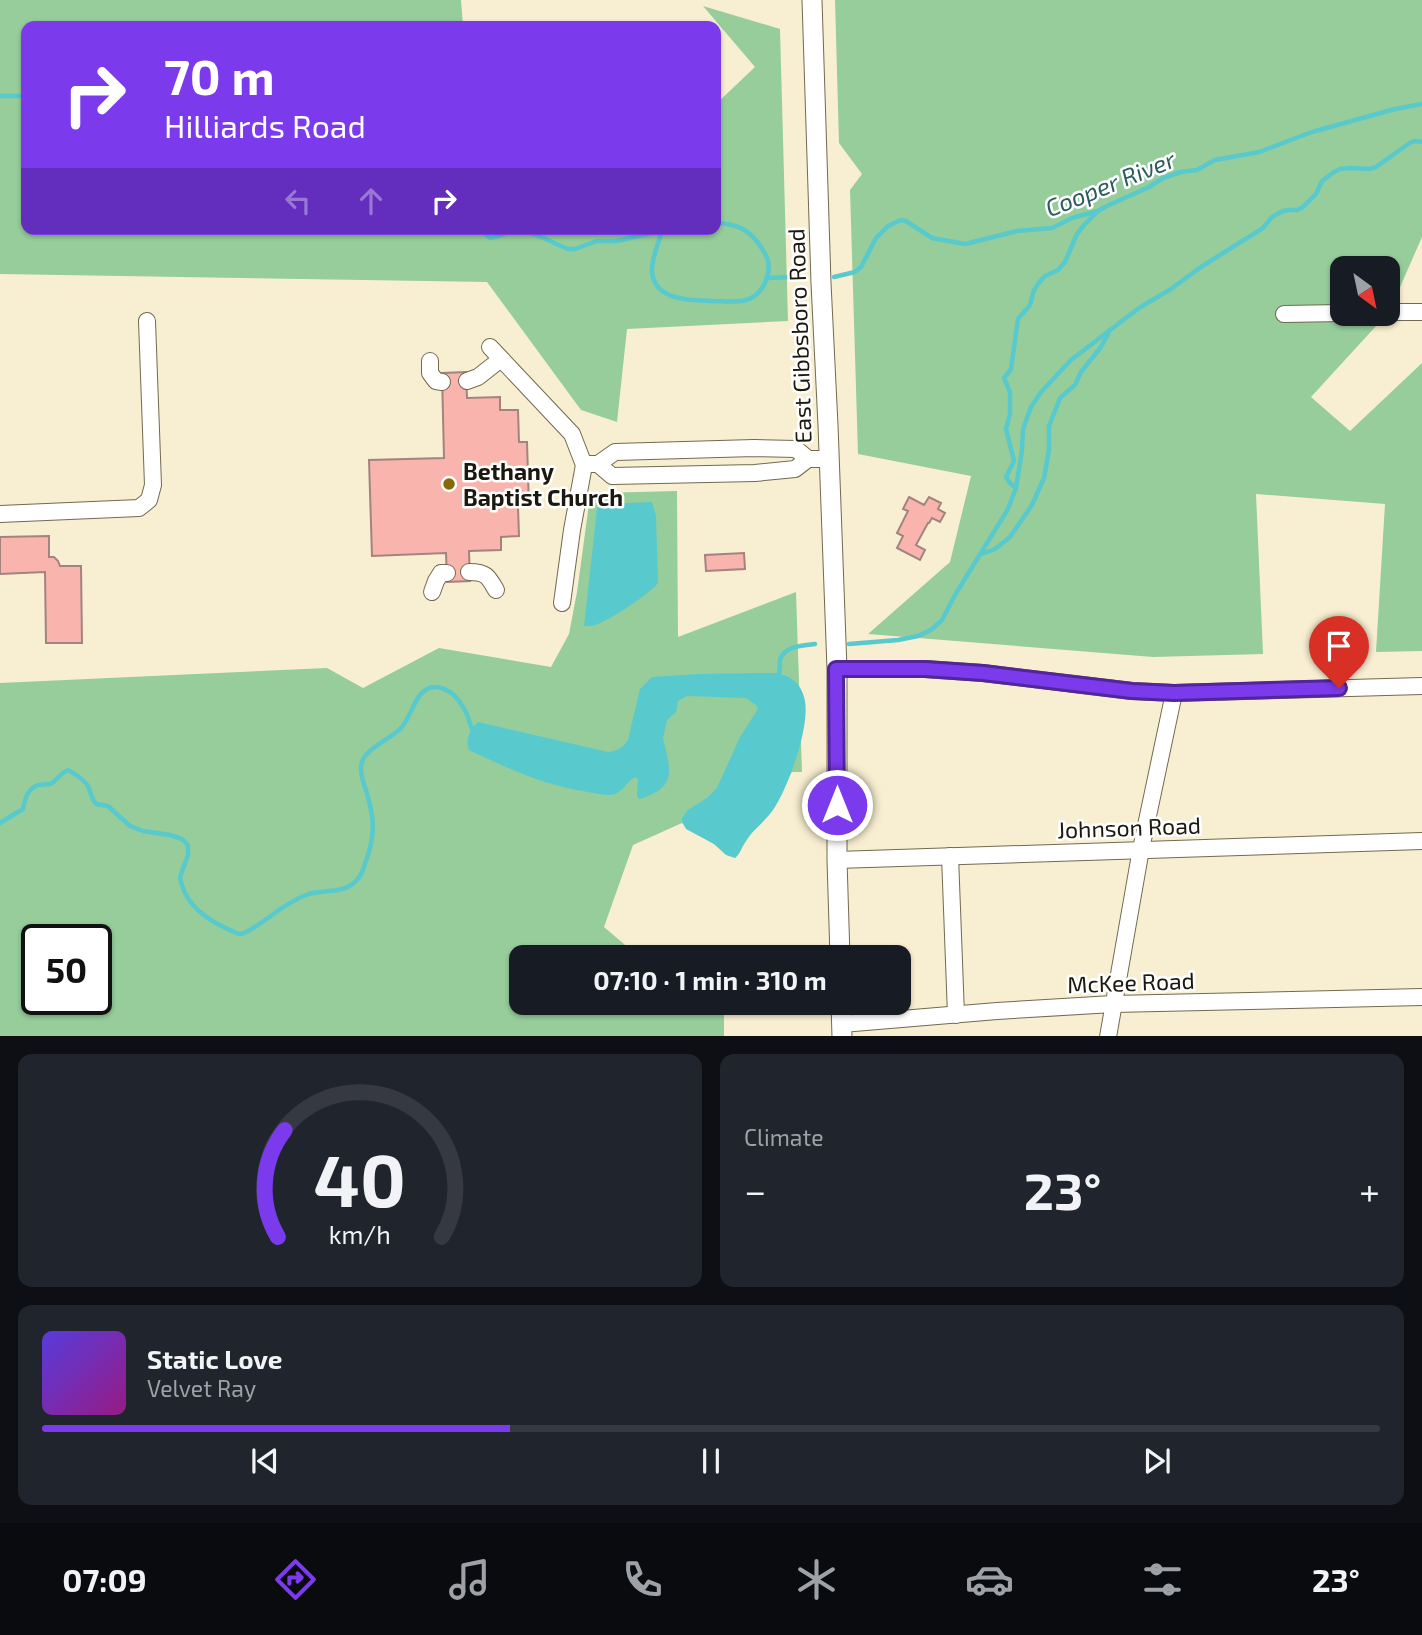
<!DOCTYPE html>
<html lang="en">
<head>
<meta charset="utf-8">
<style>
  body { margin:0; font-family:"Exo 2",sans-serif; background:#20242c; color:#f1f3f6; height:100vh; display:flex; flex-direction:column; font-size:26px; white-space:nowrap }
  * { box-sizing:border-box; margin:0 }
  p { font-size:23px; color:#9ea1a6 }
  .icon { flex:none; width:38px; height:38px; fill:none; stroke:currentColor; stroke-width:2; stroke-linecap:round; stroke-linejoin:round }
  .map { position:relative; height:1036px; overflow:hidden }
  .side { display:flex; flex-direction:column; gap:18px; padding:18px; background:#0d0f14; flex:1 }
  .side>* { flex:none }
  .hud { position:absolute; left:21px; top:21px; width:700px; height:214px; border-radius:14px; box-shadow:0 2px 5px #0004; background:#7c3aed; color:#fff; overflow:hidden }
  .needle { width:46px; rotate:147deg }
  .fabs { position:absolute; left:1330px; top:256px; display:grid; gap:14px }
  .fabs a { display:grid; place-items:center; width:70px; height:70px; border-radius:14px; background:#171b24; box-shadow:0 2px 5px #0004; font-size:35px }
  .speed { position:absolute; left:21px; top:924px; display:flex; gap:14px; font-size:35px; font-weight:700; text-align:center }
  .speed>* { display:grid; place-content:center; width:91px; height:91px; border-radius:50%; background:#171b24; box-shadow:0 2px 5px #0004; line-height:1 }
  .speed .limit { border:4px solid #111; border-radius:10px; background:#fff; color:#111 }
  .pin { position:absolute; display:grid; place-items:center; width:60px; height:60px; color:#fff; margin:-72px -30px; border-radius:50% 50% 50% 0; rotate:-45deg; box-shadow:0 0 7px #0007 }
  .pin .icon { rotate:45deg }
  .me { position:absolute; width:77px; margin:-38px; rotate:0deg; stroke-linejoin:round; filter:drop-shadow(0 0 5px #0008) }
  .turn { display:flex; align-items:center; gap:24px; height:147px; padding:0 28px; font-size:32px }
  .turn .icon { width:91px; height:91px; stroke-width:2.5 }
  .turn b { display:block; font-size:49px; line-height:60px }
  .lanes { display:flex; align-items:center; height:66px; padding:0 28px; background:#0003; justify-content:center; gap:35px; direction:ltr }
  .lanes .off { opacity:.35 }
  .big { font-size:52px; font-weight:700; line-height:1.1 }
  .side .card { flex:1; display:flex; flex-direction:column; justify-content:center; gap:10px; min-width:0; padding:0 24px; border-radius:14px; background:#20242c }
  .side .dial { align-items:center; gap:0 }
  .dial svg { height:182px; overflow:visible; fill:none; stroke:#363941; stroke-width:7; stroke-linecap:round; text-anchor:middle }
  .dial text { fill:#f1f3f6; stroke:none }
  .song { display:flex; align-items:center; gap:21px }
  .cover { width:84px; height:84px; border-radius:10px; background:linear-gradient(135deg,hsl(250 70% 55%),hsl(310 70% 35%)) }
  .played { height:7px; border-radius:4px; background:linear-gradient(90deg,#7c3aed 35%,#363941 35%) }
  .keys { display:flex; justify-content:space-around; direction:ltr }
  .heat { display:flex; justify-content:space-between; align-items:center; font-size:38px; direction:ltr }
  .side .tiles { flex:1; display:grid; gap:18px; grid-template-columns:1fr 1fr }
  .card:last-child { grid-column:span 2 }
  .trip { position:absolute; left:509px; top:945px; width:402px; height:70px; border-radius:14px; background:#171b24; box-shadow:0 2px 5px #0004; font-weight:700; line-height:70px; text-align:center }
  .tab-bar { display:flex; height:112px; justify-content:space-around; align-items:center; background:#090b0e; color:#9ea1a6 }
  .tab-bar .icon { width:49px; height:49px }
  .tab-bar .selected { color:#7c3aed }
  .tab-bar b { font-size:32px; color:#f1f3f6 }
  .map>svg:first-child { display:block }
  .green { fill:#96cd9b; fill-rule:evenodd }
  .water { fill:#58c9cc }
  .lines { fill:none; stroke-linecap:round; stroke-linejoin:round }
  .stream { stroke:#58c9cc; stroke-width:4.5 }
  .building { fill:#f9b4ad; stroke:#a38380; stroke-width:2 }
  .minor-casing { stroke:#726950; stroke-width:18 }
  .major-casing { stroke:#726950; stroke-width:21 }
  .minor { stroke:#fff; stroke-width:16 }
  .major { stroke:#fff; stroke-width:19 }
  .route-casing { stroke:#51269a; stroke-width:18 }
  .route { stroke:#7c3aed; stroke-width:12 }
  .poi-dot { fill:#886905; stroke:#fff; stroke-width:2.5 }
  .labels { text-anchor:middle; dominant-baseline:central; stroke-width:5; stroke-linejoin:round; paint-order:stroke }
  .street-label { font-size:23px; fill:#1b180e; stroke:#fff }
  .poi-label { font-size:23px; font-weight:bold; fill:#1b180e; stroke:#fff; text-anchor:start }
  .water-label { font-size:24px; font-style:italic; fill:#2b5b5d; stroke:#fff }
</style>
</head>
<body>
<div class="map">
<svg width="1422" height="1037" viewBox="0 0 1422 1037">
  <rect width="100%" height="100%" fill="#f8efd2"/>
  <g class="green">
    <path d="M0 0H461L463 26H26V229H716V104L755 67 703 6 780 29 788 321 627 329 617 422 581 410 487 282 0 274Z"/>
    <path d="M835 0H1422V237L1390 310 1388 313V268H1342V313H1388L1311 397 1350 431 1422 363V651L1376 652 1385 504 1256 494 1263 654 1153 657 868 634 950 562 971 476 858 454 850 190 862 174 839 143Z"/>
    <path d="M677 491 678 637 796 592 802 772H792L735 858 682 823 633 845 604 927 638 956 655 957H522V1003H724V1036H0V683L327 668 363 688 439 648 551 667 569 634 577 592 589 504 600 493ZM37 940H96V999H37Z"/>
  </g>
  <g class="water">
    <path d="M652 502 656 516 658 583C651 593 607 622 595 625 594 626 584 626 584 626L597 509 601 505 604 504Z"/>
    <path d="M772 673C788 674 800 681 804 697 812 722 789 785 775 807 767 820 755 828 746 840 742 846 741 853 735 858L726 855 714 844 686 829 682 822V818L688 810 707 798 717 788 740 737 758 709 756 705 746 698 687 696 678 701 676 712 667 720 663 738C670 768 678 786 643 798L639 799 637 796 638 780 636 777C627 780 625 790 615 794 607 797 596 793 588 792 542 785 510 769 469 750 465 739 470 730 478 722L608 752C617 751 623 748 628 740L640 689 652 677 698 674Z"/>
  </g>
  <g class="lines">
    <g class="stream">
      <path d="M0 96H26"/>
      <path d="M480 229 490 238C499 237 504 233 512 231 527 228 553 243 568 249H575L597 241H617L668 229"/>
      <path d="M662 230C659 243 651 259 652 272 655 302 693 300 714 301 724 301 736 303 746 300 762 296 771 276 768 261 767 256 764 252 761 247 749 229 737 224 716 223"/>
      <path d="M834 277 855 272 861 267 876 238 888 226 901 220 906 221 932 238 965 244 1017 231 1052 228 1072 218 1098 211 1107 206 1149 187 1163 178 1181 172 1197 170 1215 160 1259 152 1312 132 1395 109 1422 104"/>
      <path d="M766 278 794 277"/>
      <path d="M1016 488 1010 483 1006 477 1014 461 1006 429 1010 414V392L1004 378 1011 369 1018 319 1030 305 1034 290 1038 284 1045 276 1058 270 1065 262 1077 234 1084 225 1097 212"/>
      <path d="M981 554 995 549 1010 537 1032 505 1044 478 1049 450V426L1060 398 1075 385 1081 372 1101 347 1108 334"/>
      <path d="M849 644 898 640 918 636 931 630 942 620 955 595 1008 509 1016 488 1022 450 1023 429 1031 407 1041 392 1071 360 1139 308 1171 289 1201 267 1263 228 1272 217 1281 212 1287 210H1297L1303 207 1316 194 1322 181 1334 172 1340 169 1351 168 1369 169 1376 167 1411 142 1415 141 1422 142"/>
      <path d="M778 677C781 671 779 667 780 660 783 646 805 645 815 644"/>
      <path d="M0 823 23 809C25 799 27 789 38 785 39 785 49 784 50 784 57 781 60 773 68 770 75 774 84 779 88 786 91 793 91 798 96 804L108 806 130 826 143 831 170 835 182 839 188 845V855L180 877C185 908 212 923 239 934H242C265 924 281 904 306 895 325 888 347 896 360 876 363 872 364 866 366 861 375 835 375 821 367 794 364 783 359 773 362 762 365 749 392 738 401 728 410 718 412 705 420 695 434 678 454 691 463 707 468 714 470 724 473 732"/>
    </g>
  </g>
  <g class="building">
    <path d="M466 372 467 398 500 397V410H518L519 442H527L529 507H518L519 536 501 537V550L469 551 470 581 447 582 446 553 372 556 369 460 444 458 442 373Z"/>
    <path d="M909 497 924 505 929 497 941 503 938 509 945 513 940 522 932 518 929 523H928L916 545 925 550 920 560 897 548 903 536 897 533 908 511 903 509Z"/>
    <path d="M49 536V557H54L58 561 60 566H81L82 643H46L45 572 0 574V537Z"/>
    <path d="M744 553 745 569 706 571 705 555Z"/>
  </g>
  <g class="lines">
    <g class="minor-casing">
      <g id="minor">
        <path d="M1388 312H1422"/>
        <path d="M1284 314 1342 313"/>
        <path d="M490 347 572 434 584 465 572 530 562 603"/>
        <path d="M430 361V373L436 381 442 382"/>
        <path d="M467 381 478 377 501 359"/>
        <path d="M590 464H598L615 452 754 448 796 449 808 459"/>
        <path d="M598 464 612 476 755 473 795 469 808 459H829"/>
        <path d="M0 514 139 508 149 500 153 485 147 321"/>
        <path d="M469 572C486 572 488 576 496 590"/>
        <path d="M432 592 436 581 441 573H447"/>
        <path d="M837 669H925L983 673 1132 691 1174 693 1422 686"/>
        <path d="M950 856 956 1015"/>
        <path d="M837 860 1422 841"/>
        <path d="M842 1024 997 1011 1113 1004 1422 997"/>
        <path d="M1108 1037 1141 849 1174 693"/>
      </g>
    </g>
    <g class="major-casing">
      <g id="major">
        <path d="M812 0 821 283 828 425 837 669V860L840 957"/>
        <path d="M841 1003 842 1037"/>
      </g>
    </g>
    <use href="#minor" class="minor"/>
    <use href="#major" class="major"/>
  </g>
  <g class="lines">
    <g class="route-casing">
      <path id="route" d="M837 805 836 669H925L983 673 1132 691 1174 693 1339 688"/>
    </g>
    <use href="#route" class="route"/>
  </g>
  <circle class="poi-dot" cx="449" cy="484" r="7"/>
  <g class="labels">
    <g class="street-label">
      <text transform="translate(799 336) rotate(-92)">East Gibbsboro Road</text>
      <text transform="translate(1129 827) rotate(-2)">Johnson Road</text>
      <text transform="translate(1131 982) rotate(-2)">McKee Road</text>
    </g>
    <g class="poi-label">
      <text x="463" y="471">Bethany<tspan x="463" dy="26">Baptist Church</tspan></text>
    </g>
    <g class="water-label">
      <text transform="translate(1110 183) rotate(-22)">Cooper River</text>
    </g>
  </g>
</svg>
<div class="fabs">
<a><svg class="needle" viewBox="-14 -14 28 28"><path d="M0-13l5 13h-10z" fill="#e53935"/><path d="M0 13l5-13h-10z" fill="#9ea1a6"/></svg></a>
</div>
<div class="speed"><div class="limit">50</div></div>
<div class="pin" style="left:1339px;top:688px;background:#d93025"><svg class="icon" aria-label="arrive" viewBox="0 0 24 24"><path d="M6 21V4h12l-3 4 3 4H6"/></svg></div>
<svg class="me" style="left:837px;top:805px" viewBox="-20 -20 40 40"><circle r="17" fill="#7c3aed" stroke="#fff" stroke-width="3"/><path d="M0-11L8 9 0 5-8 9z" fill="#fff"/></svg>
<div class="trip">07:10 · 1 min · 310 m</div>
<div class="hud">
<div class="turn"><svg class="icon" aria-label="right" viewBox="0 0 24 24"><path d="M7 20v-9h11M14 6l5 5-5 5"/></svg><div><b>70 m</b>Hilliards Road</div></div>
<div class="lanes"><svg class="icon off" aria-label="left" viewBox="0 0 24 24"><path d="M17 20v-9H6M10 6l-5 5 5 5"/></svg><svg class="icon off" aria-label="ahead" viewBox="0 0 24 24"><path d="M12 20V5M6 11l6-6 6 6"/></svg><svg class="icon" aria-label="right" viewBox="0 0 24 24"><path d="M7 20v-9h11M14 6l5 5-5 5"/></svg></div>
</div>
</div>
<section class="side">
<div class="tiles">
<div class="card dial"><svg viewBox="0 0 100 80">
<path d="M14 69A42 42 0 1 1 86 69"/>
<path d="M14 69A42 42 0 0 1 17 22" stroke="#7c3aed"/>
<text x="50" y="56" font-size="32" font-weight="700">40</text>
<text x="50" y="72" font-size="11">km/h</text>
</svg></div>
<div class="card"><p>Climate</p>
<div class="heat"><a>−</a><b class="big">23°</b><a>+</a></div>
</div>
<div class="card">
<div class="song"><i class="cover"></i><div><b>Static Love</b><p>Velvet Ray</p></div></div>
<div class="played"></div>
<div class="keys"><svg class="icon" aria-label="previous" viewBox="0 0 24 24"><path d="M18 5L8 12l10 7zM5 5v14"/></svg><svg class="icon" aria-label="pause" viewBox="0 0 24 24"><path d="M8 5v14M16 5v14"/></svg><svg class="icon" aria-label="next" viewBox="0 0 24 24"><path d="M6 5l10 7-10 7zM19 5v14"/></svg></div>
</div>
</div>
</section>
<nav class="tab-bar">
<b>07:09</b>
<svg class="icon selected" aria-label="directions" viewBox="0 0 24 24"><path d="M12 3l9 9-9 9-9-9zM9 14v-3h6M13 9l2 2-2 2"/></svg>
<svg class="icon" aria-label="music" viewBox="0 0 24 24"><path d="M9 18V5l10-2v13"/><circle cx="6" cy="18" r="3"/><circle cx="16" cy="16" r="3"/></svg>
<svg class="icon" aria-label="phone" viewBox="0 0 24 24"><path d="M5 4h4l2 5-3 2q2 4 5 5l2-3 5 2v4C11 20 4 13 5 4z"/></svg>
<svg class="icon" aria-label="climate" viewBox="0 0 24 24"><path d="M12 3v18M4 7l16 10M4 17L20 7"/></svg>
<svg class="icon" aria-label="car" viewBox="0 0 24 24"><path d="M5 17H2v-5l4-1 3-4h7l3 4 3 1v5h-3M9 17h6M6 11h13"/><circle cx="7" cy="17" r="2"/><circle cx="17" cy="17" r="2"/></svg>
<svg class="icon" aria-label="filters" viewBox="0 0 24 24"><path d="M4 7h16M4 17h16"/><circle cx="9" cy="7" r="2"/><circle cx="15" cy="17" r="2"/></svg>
<b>23°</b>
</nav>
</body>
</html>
